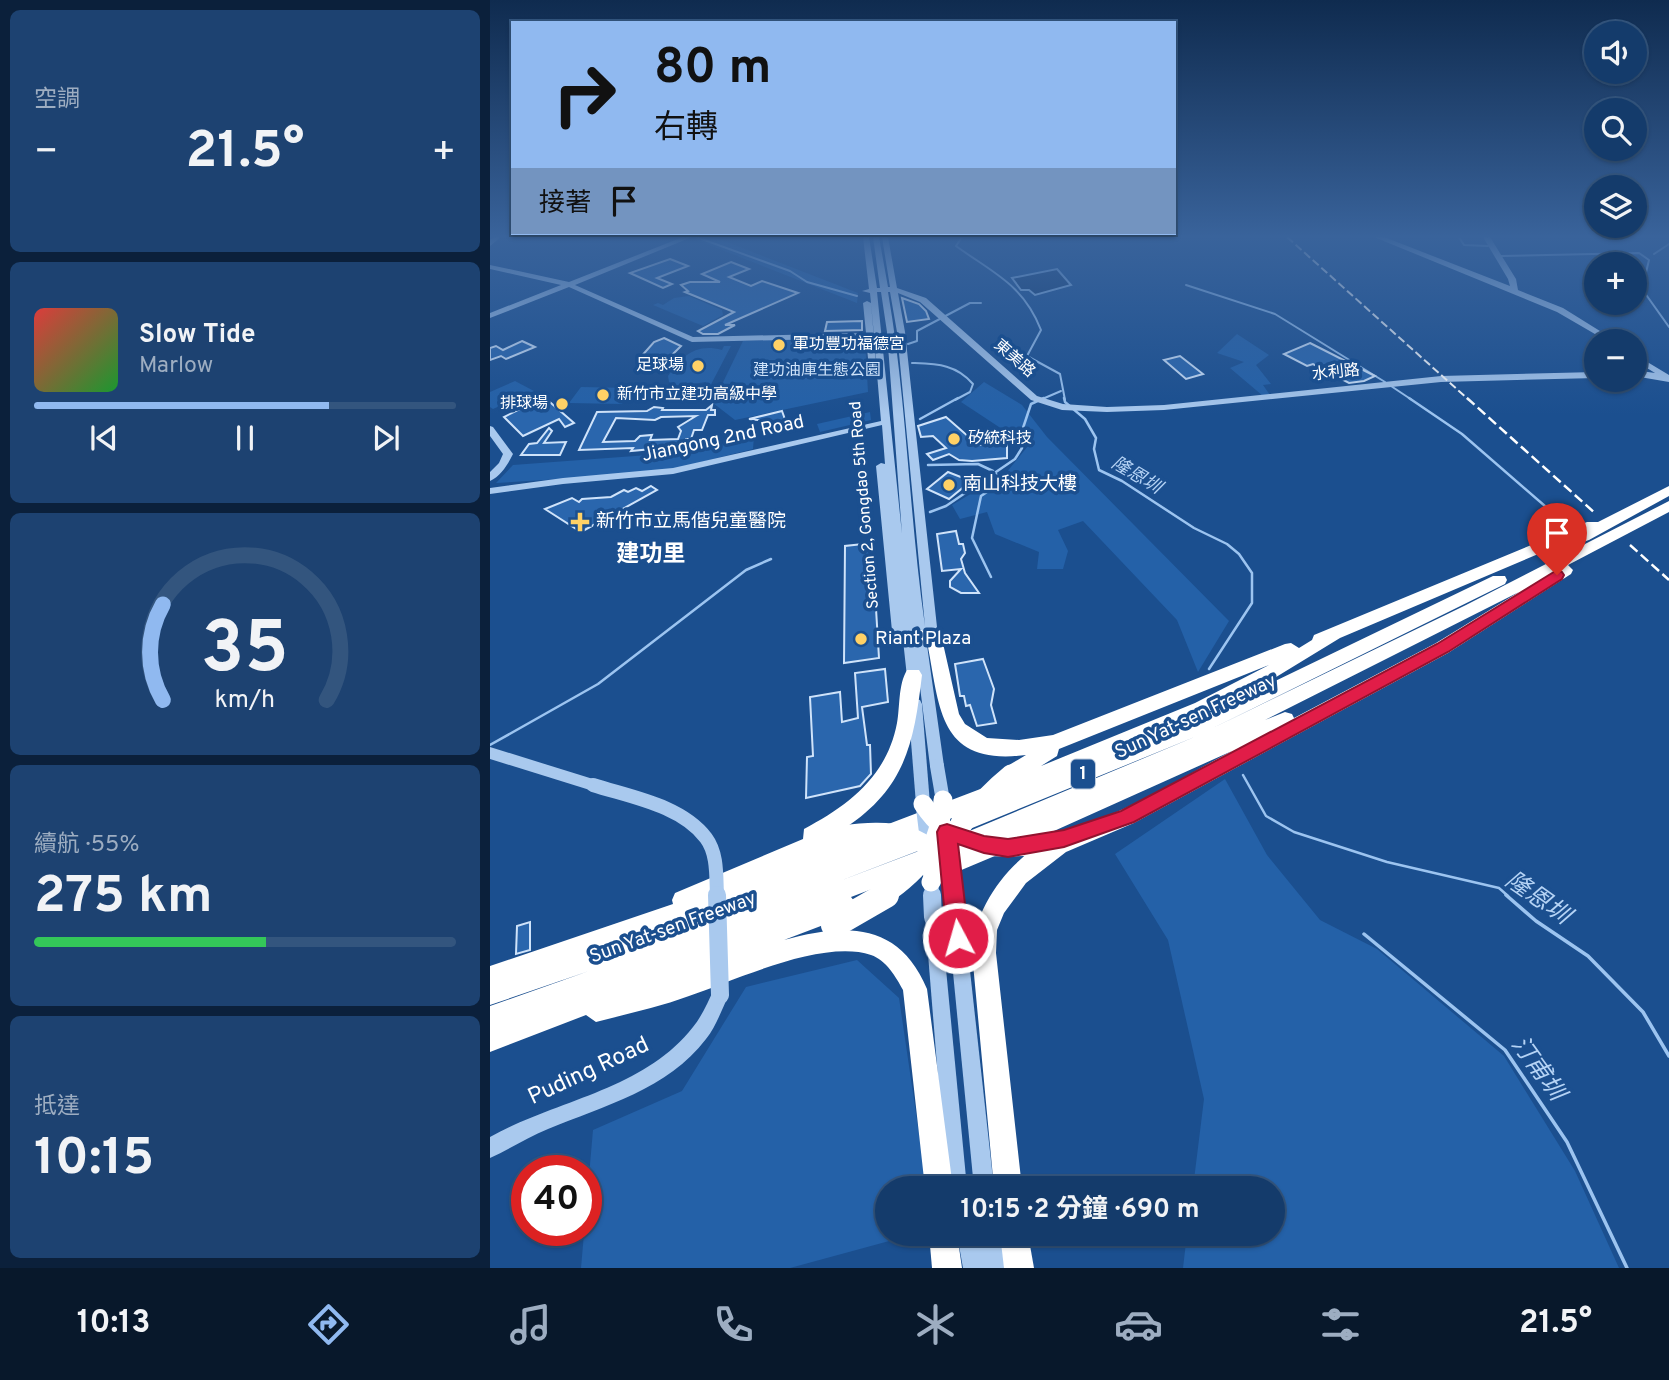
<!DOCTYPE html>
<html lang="zh-TW">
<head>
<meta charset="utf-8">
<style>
  body { margin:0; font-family:Overpass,"Noto Sans TC",sans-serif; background:#1d4271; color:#f1f3f6; height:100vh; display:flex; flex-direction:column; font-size:26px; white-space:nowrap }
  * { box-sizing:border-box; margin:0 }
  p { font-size:23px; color:#9dadc1 }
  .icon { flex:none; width:38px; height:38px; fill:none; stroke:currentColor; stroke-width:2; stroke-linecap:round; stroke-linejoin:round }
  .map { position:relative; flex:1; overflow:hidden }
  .side { display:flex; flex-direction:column; gap:10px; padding:10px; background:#0b203b; width:490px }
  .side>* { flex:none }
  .hud { position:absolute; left:21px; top:21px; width:665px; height:214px; border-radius:0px; box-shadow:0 2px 5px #0004,0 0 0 2px #33557e; background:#90b9f0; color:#111; overflow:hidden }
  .buttons { position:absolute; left:1094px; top:21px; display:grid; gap:14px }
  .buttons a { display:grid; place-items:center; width:63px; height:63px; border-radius:50%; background:#143b6b; box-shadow:0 2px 5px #0004,0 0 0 2px #33557e; font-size:35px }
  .speed { position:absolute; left:21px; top:1155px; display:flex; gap:14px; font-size:35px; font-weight:700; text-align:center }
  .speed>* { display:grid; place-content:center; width:91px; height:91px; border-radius:50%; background:#143b6b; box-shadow:0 2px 5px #0004,0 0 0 2px #33557e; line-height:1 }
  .speed .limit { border:10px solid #d22; background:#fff; color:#111 }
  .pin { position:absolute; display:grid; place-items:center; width:60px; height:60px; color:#fff; margin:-72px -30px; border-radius:50% 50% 50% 0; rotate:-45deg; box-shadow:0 0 7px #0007 }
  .pin .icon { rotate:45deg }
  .me { position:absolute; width:77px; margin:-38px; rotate:354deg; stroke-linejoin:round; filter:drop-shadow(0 0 5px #0008) }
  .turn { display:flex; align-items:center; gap:24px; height:147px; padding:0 28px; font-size:32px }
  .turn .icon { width:91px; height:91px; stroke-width:2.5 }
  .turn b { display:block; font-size:49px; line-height:60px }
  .then { display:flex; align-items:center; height:66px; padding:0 28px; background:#0003; gap:14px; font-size:26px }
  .big { font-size:52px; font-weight:700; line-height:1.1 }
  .side .tile { flex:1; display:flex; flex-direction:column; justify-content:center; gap:10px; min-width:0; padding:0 24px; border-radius:10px; background:#1d4271 }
  .side .dial { align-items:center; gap:0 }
  .dial svg { height:182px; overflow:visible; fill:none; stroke:#33557e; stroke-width:7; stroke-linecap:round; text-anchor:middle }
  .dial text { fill:#f1f3f6; stroke:none }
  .song { display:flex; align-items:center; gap:21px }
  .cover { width:84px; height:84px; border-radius:10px; background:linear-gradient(135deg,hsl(0 70% 55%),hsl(130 70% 35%)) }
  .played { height:7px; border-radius:4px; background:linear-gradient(90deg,#90b9f0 70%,#33557e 70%) }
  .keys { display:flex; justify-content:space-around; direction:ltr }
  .heat { display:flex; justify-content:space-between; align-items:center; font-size:38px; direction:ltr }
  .charge { height:10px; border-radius:5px; background:linear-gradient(90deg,#34c759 55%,#33557e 0) }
  .trip { position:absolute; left:385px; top:1176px; width:410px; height:70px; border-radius:35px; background:#143b6b; box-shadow:0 2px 5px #0004,0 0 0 2px #33557e; font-weight:700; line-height:70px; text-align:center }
  .menu { display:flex; height:112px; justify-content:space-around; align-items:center; background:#08182b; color:#9dadc1 }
  .menu .icon { width:49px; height:49px }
  .menu .active { color:#90b9f0 }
  .menu b { font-size:32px; color:#f1f3f6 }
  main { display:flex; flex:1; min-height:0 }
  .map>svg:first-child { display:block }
  .green { fill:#2461a8 }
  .water { fill:#123a6d; stroke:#9cc4f0; stroke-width:2 }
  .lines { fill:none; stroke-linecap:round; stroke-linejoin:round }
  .stream-far2 { stroke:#9cc4f0; stroke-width:2 }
  .stream-far1 { stroke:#9cc4f0; stroke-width:2.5 }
  .stream { stroke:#9cc4f0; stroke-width:3.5 }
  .building { fill:#2a66ad; stroke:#cfe3fa; stroke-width:2; fill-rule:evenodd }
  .minor { fill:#a9c9ee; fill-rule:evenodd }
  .highway { fill:#fff; fill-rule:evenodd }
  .rail-far1 { stroke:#fff; stroke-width:2; stroke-dasharray:8 3.5; stroke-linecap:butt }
  .rail { stroke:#fff; stroke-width:2.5; stroke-dasharray:10 4.5; stroke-linecap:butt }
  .minor-bridge-far1 { stroke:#a9c9ee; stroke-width:14 }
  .minor-bridge { stroke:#a9c9ee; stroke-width:18 }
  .highway-bridge-far1 { stroke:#fff; stroke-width:19 }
  .highway-bridge { stroke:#fff; stroke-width:26 }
  .route { fill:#e11d48; stroke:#92132f; stroke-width:2 }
  .poi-dot { fill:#ffd166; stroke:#1b4f8f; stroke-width:2.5 }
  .labels { text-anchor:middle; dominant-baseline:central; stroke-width:7; stroke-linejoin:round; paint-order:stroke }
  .far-poi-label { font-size:16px; fill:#fff; stroke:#1b4f8f; text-anchor:start }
  .far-street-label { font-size:16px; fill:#fff; stroke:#1b4f8f }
  .far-park-label { font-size:16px; fill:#cfe3fa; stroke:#1b4f8f }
  .far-water-label { font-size:18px; font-style:italic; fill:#b5d3f5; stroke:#1b4f8f }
  .shield { fill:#1b4f8f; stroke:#bbcadd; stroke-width:2 }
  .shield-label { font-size:18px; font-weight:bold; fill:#fff }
  .street-label { font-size:19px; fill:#fff; stroke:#1b4f8f }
  .poi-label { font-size:19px; fill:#fff; stroke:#1b4f8f; text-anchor:start }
  .quarter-label { font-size:23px; font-weight:bold; fill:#fff; stroke:#1b4f8f }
  .near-street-label { font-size:23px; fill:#fff; stroke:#1b4f8f }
  .near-water-label { font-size:24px; font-style:italic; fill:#b5d3f5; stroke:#1b4f8f }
</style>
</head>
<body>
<main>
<section class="side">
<div class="tile"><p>空調</p>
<div class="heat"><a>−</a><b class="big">21.5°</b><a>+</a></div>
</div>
<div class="tile">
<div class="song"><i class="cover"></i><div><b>Slow Tide</b><p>Marlow</p></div></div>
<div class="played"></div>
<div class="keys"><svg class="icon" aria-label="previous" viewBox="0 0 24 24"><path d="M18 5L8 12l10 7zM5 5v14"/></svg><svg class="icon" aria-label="pause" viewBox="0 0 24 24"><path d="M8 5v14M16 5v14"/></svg><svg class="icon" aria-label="next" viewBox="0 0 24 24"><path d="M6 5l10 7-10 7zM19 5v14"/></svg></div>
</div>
<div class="tile dial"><svg viewBox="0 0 100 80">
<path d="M14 69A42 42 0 1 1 86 69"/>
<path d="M14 69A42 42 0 0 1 14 27" stroke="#90b9f0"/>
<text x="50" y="56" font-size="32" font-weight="700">35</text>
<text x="50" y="72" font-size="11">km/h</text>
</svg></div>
<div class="tile"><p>續航 · 55%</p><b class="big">275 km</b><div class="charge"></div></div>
<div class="tile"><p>抵達</p><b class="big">10:15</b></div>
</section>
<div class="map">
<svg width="1179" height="1268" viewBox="0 0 1179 1268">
  <rect width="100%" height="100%" fill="#1b4f8f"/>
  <g class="green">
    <path d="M199 237H224L368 293 367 303Z"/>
    <path d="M199 296 232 310 233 315 213 326 163 305 168 303 173 305 184 298Z"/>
    <path d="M747 334 779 355 766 365 781 384 773 385 780 395 773 396 740 368 754 362 727 353Z"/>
    <path d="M362 337 375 341 378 392 245 420 223 403 253 341Z"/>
    <path d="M234 346H241L215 396H210L216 382 188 386 179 382 178 376C193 356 205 343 232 350Z"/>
    <path d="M25 381 44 391 3 409 0 407V392Z"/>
    <path d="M494 382 532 405 557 437 739 621 708 672 687 620 593 521 568 530 578 551 573 569H547L549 552 505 534 497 512 470 519 462 505 516 473 538 446 471 402Z"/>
    <path d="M91 387 141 388 132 404 79 403Z"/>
    <path d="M380 412 381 420 330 432 327 424Z"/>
    <path d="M264 436 263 449 167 473 6 483 23 465 199 452Z"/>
    <path d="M735 779 777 855 830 920 887 949 1014 1056 1085 1171 1129 1268H693L697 1234H782V1188H703L714 1099 678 940 625 854Z"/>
    <path d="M367 960 409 998 437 1188H397V1234H425L300 1268H91L103 1130 192 1091 256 987Z"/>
  </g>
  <path class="water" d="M567 269 581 285 545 295 539 290H531L522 278Z"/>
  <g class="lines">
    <g class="stream-far2">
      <path d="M206 237 300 271 317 282 367 296"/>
      <path d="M472 237 466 246C503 273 533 284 551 330L537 356 570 374 575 400"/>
      <path d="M969 237 974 245 998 246"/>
      <path d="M1164 254 1179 244"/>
      <path d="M1011 256 1149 253 1159 260 1152 289 1179 327"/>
      <path d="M696 285 785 314 895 382"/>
      <path d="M418 344 427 341V331L480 303H491"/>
      <path d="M422 363C447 364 466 364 483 384L480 392 465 400"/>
      <path d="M901 386 922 400"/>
      <path d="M550 400 571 391"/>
    </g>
    <g class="stream-far1">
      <path d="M574 398 575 402 595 419 606 438 604 449 609 470 632 481 704 528 737 544 749 554 762 573V603L719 669"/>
      <path d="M919 398 972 434 1078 526"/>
      <path d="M430 419 468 398"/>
      <path d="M438 465 488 464 503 471"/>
      <path d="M440 512 456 506 525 459 532 448 530 437 541 404 554 398"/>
      <path d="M501 577 482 538 491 496 512 482 506 474"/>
      <path d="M0 745 108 684 256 570 281 559"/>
      <path d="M753 775 776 816 804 832 897 862 1009 888 1018 896"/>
    </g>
    <g class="stream">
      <path d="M1016 895 1046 921 1098 956 1153 1012 1179 1056"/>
      <path d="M874 934 1015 1050 1077 1142 1137 1268"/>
    </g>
  </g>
  <g class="building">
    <path d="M180 259 198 266 167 278 182 284 173 288 140 273Z"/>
    <path d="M241 262 259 269 239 277 261 286 272 281 308 293 235 325H245L228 334H213L208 331 244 312 195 292 198 291 191 285 200 282H230L212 274Z"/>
    <path d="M412 298 429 304 436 311 439 319 417 322Z"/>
    <path d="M372 321V330L335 331 337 322Z"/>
    <path d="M174 338 191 346 175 362 149 359 164 342Z"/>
    <path d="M32 341 45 347 16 359 11 356 0 360V348L6 346 13 350Z"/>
    <path d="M820 343 885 376 874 381 859 383 823 364 817 366 794 354Z"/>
    <path d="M690 356 713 374 696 379 674 360Z"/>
    <path d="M54 397 84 423 75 427 69 419 33 436 14 417Z"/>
    <path d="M222 405 221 410H225V415H218L212 430H204L201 439H196L193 446 141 451 143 448 89 450 107 412 157 411 164 407 173 408 172 410H216ZM206 416 188 427 191 431 188 439 160 440 162 435 150 436 145 441 113 442 126 418 165 420 171 417Z"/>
    <path d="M292 411 297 425 286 427 284 422 259 419Z"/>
    <path d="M456 417 488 445 517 443V458L482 461 469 460 459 454 443 460 437 454 456 448 443 436 431 437 428 426Z"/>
    <path d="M59 428 62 431 54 443 76 442 70 455H31L39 444 47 443Z"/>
    <path d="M458 472 481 481 459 499 437 489Z"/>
    <path d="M161 486 167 490 91 532 55 509 82 498 89 502 92 499 121 497 134 490 138 492 146 488 152 491Z"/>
    <path d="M466 531 469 544H473L475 553 471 559 475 573 489 593H471L460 587V581L471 569 452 571 447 534Z"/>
    <path d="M382 543 389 658 354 663 355 546Z"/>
    <path d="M493 659 504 689 501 705 506 723 487 726 480 705 476 706 474 696H470L465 664Z"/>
    <path d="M395 669 398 702 372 707 377 745H380L381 774 370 786 316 798 317 757 323 756 320 697 350 692 352 722 368 718 365 673Z"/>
    <path d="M40 922V950L26 954 27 926Z"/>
  </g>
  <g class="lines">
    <g class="minor">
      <path d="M4 237H11L0 246V240Z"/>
      <path d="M193 237H202L85 285 203 337 376 333 373 303 377 301 381 303 380 293 372 291 379 289 373 237H379L387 288H390L383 237H389L398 287H400L392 237H398L407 288 436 298 547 396 573 404 617 407 674 405 951 376 1106 372V378L951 382 674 410 617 412 572 410 541 400 430 302 408 293 415 332 447 627 436 638 454 766 452 770 447 772 442 770 440 766 430 687 424 691 419 689 418 686 413 640 402 631 386 466 391 463 395 464 392 425 183 474 73 484 0 494V488L73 478 183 468 391 421 381 303 387 368 383 371 379 368 376 338 202 342 79 287 0 318V313L71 285 0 269V265L79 282ZM387 292H391L397 332 412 534ZM398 292H400L407 332 435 626C419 515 417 402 398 292Z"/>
      <path d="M884 237H894L1020 286 1018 279 993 237H1000L1026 279 1028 290 1073 308 1126 341H1117L1067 312Z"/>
      <path d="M1144 354 1179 375V382L1144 376V370L1165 373 1144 360Z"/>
      <path d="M0 426 3 427 23 454C18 464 11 476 0 481V472L9 463 13 454 0 436Z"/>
      <path d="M425 699 430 700 432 704 440 804 438 808 433 810 428 808 426 804 418 704 420 700Z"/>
      <path d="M0 747 103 779 108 781 110 785 108 789 103 791 0 759Z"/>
      <path d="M462 873 468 875 470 880 504 1188H484L454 880 456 875Z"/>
      <path d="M443 910 449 912 451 917 477 1188H457L435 917 437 912Z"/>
      <path d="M230 987 236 989 239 995 236 1001C230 1014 225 1028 216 1039 178 1089 114 1106 58 1129 38 1137 20 1149 0 1158V1137C66 1100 154 1090 203 1027 212 1016 218 1002 224 989Z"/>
      <path d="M467 1234H487L488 1236V1234H512L517 1268H473Z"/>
    </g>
    <g class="highway">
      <path d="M1179 486V496L1099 540 1093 542 1086 538 850 638 763 691 674 733 694 725 1003 576H1015L1017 580 1015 584 721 729 976 605 1179 501V512L1078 565 1083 570 1081 574 958 653 644 823 576 852 536 883 514 913 507 930 506 953 532 1188H504L482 953C485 905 518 862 559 839 581 827 606 821 629 811 667 794 704 771 742 751L564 831 450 879 442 882 434 879 432 870 361 897 368 906 365 913 294 940C356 923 409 922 437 989L463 1188H435L413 990C406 977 396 960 381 955 332 939 246 980 199 996 169 1007 137 1014 106 1022L96 1015 0 1052V1006L99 971 0 1005V966L183 904 182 900 185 893 313 839 314 829C359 805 397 776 407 723 410 707 408 685 417 670H429L432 675C424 742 416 788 355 828L361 835 359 839 514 780 511 774 514 768 536 755C450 766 450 711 438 647L425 640 422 636 425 632 431 630 452 639 469 714 475 724 497 738 529 740 563 735 795 644 801 643 809 648 822 640 824 635 1097 522H1108ZM1029 592 946 643 804 718 802 714 795 712 775 720ZM779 665 705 703 551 766 567 756 569 749ZM707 736 465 837 462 844 468 852 444 861 442 852 434 849 347 882 446 844 449 837 446 830 438 828 413 837 462 818 459 824 463 830 470 833Z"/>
      <path d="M439 1234H467L472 1268H442Z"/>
      <path d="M510 1234H538L544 1268H514Z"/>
    </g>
    <path class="rail-far1" d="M797 237 979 400"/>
    <g class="rail">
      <path d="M977 398 1106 514"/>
      <path d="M1140 545 1179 580"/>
    </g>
    <g class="minor-bridge-far1">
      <path d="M447 766 454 807"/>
      <path d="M103 785C140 797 191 805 216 838 228 854 226 877 227 896"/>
      <path d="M433 808 438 849"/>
      <path d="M441 877 442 896"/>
    </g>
    <g class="minor-bridge">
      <path d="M227 895 230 995"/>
      <path d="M442 895 443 917"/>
    </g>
    <g class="highway-bridge-far1">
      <path d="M433 804C461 846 492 850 540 846"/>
      <path d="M350 835C400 829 439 828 462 880"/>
      <path d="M441 882C460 838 484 804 521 774"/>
      <path d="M393 896C431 870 450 847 453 800"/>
    </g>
    <path class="highway-bridge" d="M344 925 396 895"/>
  </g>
  <linearGradient id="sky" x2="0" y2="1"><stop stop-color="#0f2b4f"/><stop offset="0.57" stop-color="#39639b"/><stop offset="1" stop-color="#39639b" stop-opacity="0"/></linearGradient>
  <rect width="1179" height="415" fill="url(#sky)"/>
  <path class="route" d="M1067 570 1072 572 1074 575 1072 579 958 652 644 822 574 847 518 857 494 853 468 844 479 938 475 945 468 948 460 945 457 938 447 832 450 826 457 824 494 836 518 839 574 830 631 811 947 644Z"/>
  <g class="poi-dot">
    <circle cx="289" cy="345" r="7"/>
    <circle cx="208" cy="366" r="7"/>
    <circle cx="113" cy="395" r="7"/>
    <circle cx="72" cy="404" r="7"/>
    <circle cx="464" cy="439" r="7"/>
    <circle cx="459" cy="485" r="7"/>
    <path d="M86.5 511.5h7v7h7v7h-7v7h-7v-7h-7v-7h7z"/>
    <circle cx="371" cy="639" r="7"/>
  </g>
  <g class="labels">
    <g class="far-poi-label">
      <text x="303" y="345">軍功豐功福德宮</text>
      <text x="194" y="366" text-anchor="end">足球場</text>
      <text x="127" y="395">新竹市立建功高級中學</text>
      <text x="58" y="404" text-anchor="end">排球場</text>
      <text x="478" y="439">矽統科技</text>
    </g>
    <g class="far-street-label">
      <text transform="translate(524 359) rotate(41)">東美路</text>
      <text transform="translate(846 373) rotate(-6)">水利路</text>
      <text transform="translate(375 505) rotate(-95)">Section 2, Gongdao 5th Road</text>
    </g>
    <g class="far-park-label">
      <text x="327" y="371">建功油庫生態公園</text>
    </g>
    <g class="far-water-label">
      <text transform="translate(646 476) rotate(31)">隆恩圳</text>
    </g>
    <rect class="shield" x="581" y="759.5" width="24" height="29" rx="5"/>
    <g class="shield-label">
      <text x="593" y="774">1</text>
    </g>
    <g class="street-label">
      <text transform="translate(233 439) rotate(-12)">Jiangong 2nd Road</text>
      <text transform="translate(706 717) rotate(-25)">Sun Yat-sen Freeway</text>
      <text transform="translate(183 928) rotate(-20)">Sun Yat-sen Freeway</text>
    </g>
    <g class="poi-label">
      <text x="473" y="485">南山科技大樓</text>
      <text x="106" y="522">新竹市立馬偕兒童醫院</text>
      <text x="385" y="639">Riant Plaza</text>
    </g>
    <g class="quarter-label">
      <text x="161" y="555">建功里</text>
    </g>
    <g class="near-street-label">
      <text transform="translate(99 1072) rotate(-25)">Puding Road</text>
    </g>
    <g class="near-water-label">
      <text transform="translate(1047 899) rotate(35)">隆恩圳</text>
      <text transform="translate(1047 1069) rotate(54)">汀甫圳</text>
    </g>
  </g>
</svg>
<div class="buttons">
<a><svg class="icon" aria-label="sound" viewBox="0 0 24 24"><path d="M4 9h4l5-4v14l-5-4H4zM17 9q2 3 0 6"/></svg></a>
<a><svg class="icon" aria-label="search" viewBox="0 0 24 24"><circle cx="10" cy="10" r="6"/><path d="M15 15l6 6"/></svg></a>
<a><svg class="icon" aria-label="layers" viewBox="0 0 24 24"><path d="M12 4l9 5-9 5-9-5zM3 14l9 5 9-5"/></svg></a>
<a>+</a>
<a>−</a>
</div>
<div class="speed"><div class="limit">40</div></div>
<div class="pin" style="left:1067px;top:575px;background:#d93025"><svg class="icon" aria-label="arrive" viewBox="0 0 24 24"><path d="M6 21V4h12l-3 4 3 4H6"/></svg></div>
<svg class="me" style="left:468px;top:938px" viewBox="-20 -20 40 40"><circle r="17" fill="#e11d48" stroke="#fff" stroke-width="3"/><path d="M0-11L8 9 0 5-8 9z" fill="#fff"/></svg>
<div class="trip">10:15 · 2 分鐘 · 690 m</div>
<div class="hud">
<div class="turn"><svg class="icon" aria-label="right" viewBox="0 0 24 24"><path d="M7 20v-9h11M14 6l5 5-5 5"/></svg><div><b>80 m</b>右轉</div></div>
<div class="then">接著<svg class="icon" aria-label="arrive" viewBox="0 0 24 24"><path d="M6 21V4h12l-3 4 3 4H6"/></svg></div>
</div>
</div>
</main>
<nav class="menu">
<b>10:13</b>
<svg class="icon active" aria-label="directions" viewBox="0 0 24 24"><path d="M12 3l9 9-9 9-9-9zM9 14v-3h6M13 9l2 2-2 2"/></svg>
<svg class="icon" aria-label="music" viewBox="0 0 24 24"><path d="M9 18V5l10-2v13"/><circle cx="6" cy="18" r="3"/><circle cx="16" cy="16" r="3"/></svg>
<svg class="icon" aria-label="phone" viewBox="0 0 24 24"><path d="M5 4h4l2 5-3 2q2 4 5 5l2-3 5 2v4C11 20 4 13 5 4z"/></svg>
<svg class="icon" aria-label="climate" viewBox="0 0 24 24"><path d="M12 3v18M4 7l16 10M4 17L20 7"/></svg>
<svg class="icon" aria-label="car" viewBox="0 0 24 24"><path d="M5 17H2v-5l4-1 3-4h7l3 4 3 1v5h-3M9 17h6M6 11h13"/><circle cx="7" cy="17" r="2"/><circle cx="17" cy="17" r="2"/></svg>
<svg class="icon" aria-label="filters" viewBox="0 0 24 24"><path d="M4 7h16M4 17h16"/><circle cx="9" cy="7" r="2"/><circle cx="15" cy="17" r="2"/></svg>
<b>21.5°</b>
</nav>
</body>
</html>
